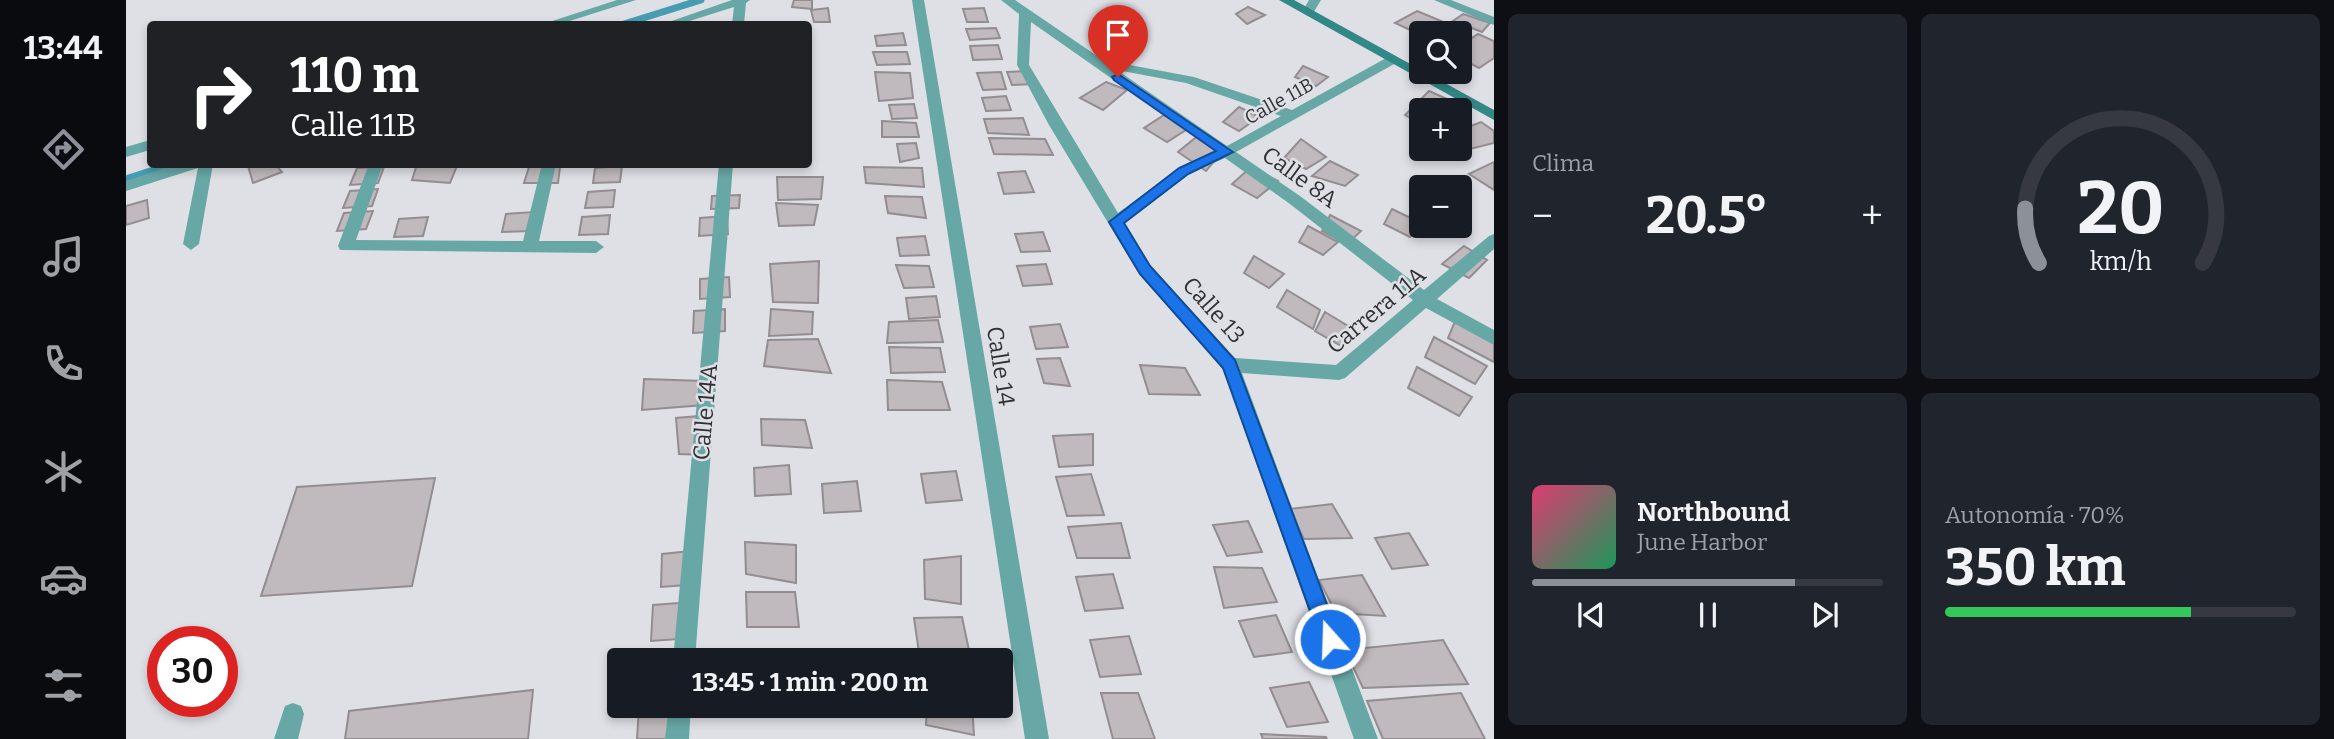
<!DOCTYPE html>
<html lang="es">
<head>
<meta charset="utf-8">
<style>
  body { margin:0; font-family:Bitter,serif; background:#20242c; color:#f1f3f6; height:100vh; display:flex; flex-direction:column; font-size:26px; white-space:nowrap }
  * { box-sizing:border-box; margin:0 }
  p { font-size:23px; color:#9ea1a6 }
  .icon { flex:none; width:38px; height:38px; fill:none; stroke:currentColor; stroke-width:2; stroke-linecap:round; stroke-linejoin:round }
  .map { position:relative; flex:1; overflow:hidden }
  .panel { display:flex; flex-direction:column; gap:14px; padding:14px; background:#0d0f14; width:840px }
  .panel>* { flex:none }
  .top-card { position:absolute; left:21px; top:21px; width:665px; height:147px; border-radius:7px; box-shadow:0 4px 10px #0003; background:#202124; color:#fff; overflow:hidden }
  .buttons { position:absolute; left:1283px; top:21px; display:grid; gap:14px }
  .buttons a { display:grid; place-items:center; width:63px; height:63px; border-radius:7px; background:#171b24; box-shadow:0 4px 10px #0003; font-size:35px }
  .speed { position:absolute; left:21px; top:626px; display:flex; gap:14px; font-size:35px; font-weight:700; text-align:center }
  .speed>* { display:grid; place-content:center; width:91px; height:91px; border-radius:50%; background:#171b24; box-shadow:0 4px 10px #0003; line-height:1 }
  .speed .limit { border:10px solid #d22; background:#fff; color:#111 }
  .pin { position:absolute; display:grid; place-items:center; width:60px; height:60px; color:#fff; margin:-72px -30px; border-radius:50% 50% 50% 0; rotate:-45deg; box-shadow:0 0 7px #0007 }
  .pin .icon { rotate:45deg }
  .me { position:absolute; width:77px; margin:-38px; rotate:340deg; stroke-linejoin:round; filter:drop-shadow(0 0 5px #0008) }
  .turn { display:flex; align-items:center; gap:24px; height:147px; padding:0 28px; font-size:32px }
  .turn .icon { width:91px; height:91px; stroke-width:2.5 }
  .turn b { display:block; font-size:49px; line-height:60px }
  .big { font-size:52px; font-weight:700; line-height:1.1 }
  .panel .tile { flex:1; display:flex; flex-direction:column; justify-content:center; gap:10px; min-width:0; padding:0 24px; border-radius:10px; background:#20242c }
  .panel .dial { align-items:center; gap:0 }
  .dial svg { height:182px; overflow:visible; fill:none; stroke:#363941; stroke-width:7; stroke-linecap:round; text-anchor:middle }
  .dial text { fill:#f1f3f6; stroke:none }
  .song { display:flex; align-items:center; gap:21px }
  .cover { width:84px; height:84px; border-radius:10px; background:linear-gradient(135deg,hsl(340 70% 55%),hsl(150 70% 35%)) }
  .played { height:7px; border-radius:4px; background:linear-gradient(90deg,#8c9099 75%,#363941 75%) }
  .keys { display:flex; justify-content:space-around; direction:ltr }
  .heat { display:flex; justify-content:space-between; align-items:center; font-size:38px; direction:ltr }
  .charge { height:10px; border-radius:5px; background:linear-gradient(90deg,#34c759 70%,#363941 0) }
  .panel .tiles { flex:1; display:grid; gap:14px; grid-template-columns:repeat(2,1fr) }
  .trip { position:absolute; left:481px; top:648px; width:406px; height:70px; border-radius:7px; background:#171b24; box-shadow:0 4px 10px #0003; font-weight:700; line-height:70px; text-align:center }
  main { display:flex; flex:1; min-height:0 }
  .tab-bar { display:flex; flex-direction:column; width:126px; justify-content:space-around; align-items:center; background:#090b0e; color:#9ea1a6 }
  .tab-bar .icon { width:49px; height:49px }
  .tab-bar .on { color:#8c9099 }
  .tab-bar b { font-size:32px; color:#f1f3f6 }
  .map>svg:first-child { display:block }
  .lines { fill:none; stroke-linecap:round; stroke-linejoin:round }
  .stream { stroke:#469cb1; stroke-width:7 }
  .building { fill:#c0b9bd; stroke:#938d91; stroke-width:2 }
  .street { fill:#67a8a6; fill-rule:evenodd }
  .secondary { fill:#328887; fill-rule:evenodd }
  .route { fill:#1a73e8; stroke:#114b97; stroke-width:2 }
  .labels { text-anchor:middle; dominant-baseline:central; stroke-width:5; stroke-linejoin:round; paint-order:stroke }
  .far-street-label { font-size:19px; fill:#313134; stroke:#dee0e6 }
  .street-label { font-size:23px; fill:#313134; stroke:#dee0e6 }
</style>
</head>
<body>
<main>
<nav class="tab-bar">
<b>13:44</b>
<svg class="icon on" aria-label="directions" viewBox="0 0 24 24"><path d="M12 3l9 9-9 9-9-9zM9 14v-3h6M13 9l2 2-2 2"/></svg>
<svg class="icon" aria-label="music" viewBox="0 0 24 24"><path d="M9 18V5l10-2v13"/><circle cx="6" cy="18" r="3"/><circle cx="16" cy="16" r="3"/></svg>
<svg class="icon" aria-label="phone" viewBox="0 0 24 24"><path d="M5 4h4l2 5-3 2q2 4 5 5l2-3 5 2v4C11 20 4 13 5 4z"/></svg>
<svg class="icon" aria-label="climate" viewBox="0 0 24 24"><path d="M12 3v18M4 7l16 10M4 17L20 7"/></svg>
<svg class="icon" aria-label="car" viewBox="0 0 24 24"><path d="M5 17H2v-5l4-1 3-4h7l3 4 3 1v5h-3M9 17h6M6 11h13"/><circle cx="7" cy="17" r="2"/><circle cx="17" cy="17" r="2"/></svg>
<svg class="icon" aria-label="filters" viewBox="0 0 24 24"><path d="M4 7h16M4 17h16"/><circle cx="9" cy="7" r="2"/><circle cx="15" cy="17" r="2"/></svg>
</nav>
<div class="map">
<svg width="1368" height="739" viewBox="0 0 1368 739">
  <rect width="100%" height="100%" fill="#dee0e6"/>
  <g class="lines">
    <g class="stream">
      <path d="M498 24 575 0"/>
      <path d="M0 179 46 164"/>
    </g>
  </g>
  <g class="building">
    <path d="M668 0H686V9L666 7Z"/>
    <path d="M1122 7 1139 15 1121 24 1110 14Z"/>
    <path d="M702 8 704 22H688L685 10Z"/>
    <path d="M858 8 862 22H841L837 9Z"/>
    <path d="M1291 11 1315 21 1295 35 1269 23Z"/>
    <path d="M1337 14 1364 23 1356 32 1327 21Z"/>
    <path d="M870 28 874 38 844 40 840 29Z"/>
    <path d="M777 33 780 45 751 46 749 36Z"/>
    <path d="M1352 34 1368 41V58L1353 68 1334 58V46Z"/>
    <path d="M872 45 876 59 847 60 844 46Z"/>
    <path d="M747 52H781L784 64 751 65Z"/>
    <path d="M1177 66 1202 77 1190 86 1169 77Z"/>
    <path d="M904 71 909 84 886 85 881 72Z"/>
    <path d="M749 72 784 73 787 98 753 101Z"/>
    <path d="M875 72 880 89 857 90 851 73Z"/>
    <path d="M980 82 1001 90 977 110 954 98Z"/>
    <path d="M1303 91 1330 103 1325 110H1295V124L1279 115Z"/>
    <path d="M880 96 885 110 860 111 856 98Z"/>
    <path d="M788 104 791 118 766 119 763 105Z"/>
    <path d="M1113 107 1133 117 1113 131 1097 122Z"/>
    <path d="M1038 115 1063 128 1041 142 1018 128Z"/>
    <path d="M897 118 903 135 862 133 858 119Z"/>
    <path d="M756 121 790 123 793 137H756Z"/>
    <path d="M1355 122 1368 131V143L1344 149 1334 139V130Z"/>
    <path d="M1074 134 1100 147 1080 171 1052 152Z"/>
    <path d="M863 138 919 139 927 155 868 154Z"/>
    <path d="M1175 139 1200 157 1180 169 1158 158Z"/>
    <path d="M790 143 793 158 774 162 771 144Z"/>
    <path d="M1204 161 1232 175 1219 186 1186 176Z"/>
    <path d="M1368 162V190L1343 174Z"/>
    <path d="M130 164H149L156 172 127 183 122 166Z"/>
    <path d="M291 164H307L331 166 324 183 286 180Z"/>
    <path d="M496 166 494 182 467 183 469 168Z"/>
    <path d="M258 167 252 183 224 185 231 168Z"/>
    <path d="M403 167H434L432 183H398Z"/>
    <path d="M738 167 796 168 798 187 740 183Z"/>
    <path d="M1125 167 1152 181 1131 198 1106 184Z"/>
    <path d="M899 171 908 192 878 194 872 173Z"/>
    <path d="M651 177H697L695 199 652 200Z"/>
    <path d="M252 189 246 206 217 208 224 191Z"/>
    <path d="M489 190 487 207 459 208 462 192Z"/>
    <path d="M614 195 613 208 585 209 586 196Z"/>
    <path d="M759 196 796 197 800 218 762 213Z"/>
    <path d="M21 200 23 218 0 225V206Z"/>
    <path d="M650 203 692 205 688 225 653 226Z"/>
    <path d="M1266 209 1295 223V226L1284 237 1258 224Z"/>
    <path d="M247 211 240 229 211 231 218 213Z"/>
    <path d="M408 212 405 231 376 232 380 214Z"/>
    <path d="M484 215 482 234 453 235 456 217Z"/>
    <path d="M1204 215 1235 231 1221 244 1196 231Z"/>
    <path d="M601 216 602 234 573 236 574 218Z"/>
    <path d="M302 217 297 236 268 237 273 219Z"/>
    <path d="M1182 226 1212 242 1197 255 1173 242Z"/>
    <path d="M917 232 924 251 895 252 889 234Z"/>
    <path d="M799 236 803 255 774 256 771 238Z"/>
    <path d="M1338 246 1361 260 1343 278 1316 264Z"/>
    <path d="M1128 256 1158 274 1143 288 1118 273Z"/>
    <path d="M693 261 692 303 647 302 644 264Z"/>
    <path d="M920 264 926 284 897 286 891 266Z"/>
    <path d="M770 265 803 266 808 287 778 288Z"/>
    <path d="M603 277 604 297 574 299V279Z"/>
    <path d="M1161 290 1194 310 1187 329 1151 307Z"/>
    <path d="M810 296 814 317 783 319 780 298Z"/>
    <path d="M599 309V331L567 333 568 311Z"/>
    <path d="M645 309 687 312 686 334 643 336Z"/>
    <path d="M1199 312 1232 332 1217 347 1189 331Z"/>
    <path d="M1330 319 1368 339V362L1322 338Z"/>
    <path d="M812 320 817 342 761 343 763 322Z"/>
    <path d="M934 324 942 347 910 349 904 327Z"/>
    <path d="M1308 337 1361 366 1349 384 1299 357Z"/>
    <path d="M692 339 705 373 638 366 642 340Z"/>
    <path d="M763 347 814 348 819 372 765 373Z"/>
    <path d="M934 358 944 386 918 383 911 359Z"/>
    <path d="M1014 365 1059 368 1074 395 1023 394Z"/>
    <path d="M1291 367 1346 397 1333 416 1282 388Z"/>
    <path d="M518 379 578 381V405L516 410Z"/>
    <path d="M761 380 816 382 824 410H762Z"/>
    <path d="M584 415 580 455 553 454 550 418Z"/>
    <path d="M635 419 679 420 686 448 636 445Z"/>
    <path d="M967 434V465L933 467 927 436Z"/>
    <path d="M663 465 665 494 629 496 628 468Z"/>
    <path d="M830 471 836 500 800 503 795 474Z"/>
    <path d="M965 474 978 515 941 516 930 477Z"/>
    <path d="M309 478 286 586 135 596 171 487Z"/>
    <path d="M731 481 735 511 698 513 696 484Z"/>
    <path d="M1206 504 1226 538 1178 539 1163 509Z"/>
    <path d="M1122 521 1136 552 1101 556 1087 525Z"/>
    <path d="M995 523 1004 558H951L942 527Z"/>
    <path d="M1283 533 1302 565 1266 569 1249 538Z"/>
    <path d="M619 542 670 545V583L620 574Z"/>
    <path d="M574 550 573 584 535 587 536 554Z"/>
    <path d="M835 556V604L799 599 798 560Z"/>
    <path d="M1088 567 1136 568 1151 602 1098 608Z"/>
    <path d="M987 574 997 608 959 611 950 577Z"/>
    <path d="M1236 575 1259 616 1210 613 1193 580Z"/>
    <path d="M620 592H669L673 627H621Z"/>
    <path d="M566 602V638L525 641 527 605Z"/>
    <path d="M1150 615 1166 652 1128 657 1113 621Z"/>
    <path d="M836 617 845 660H794L788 618Z"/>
    <path d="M1003 636 1015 674 974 677 964 640Z"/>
    <path d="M1317 640 1342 684 1237 688 1219 650Z"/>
    <path d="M1183 682 1202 722 1161 727 1144 688Z"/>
    <path d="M407 690 402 739H219L223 711Z"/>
    <path d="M975 693H1012L1029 739H987Z"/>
    <path d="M1335 693 1359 739H1257L1241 701Z"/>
    <path d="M555 705 554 739H511L513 707Z"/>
    <path d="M801 705H846L848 735 800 725Z"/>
    <path d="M1135 734 1200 737 1201 739H1137Z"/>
  </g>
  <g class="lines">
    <g class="street">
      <path d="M491 0H510L434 24H417Z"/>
      <path d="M606 0H624L620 3 618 24H606L608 7 554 24H537Z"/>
      <path d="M786 0H798L923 739H899Z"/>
      <path d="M875 0H889L977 60 1068 77 1166 110 1262 57H1270V63L1110 152 1174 196 1298 290 1363 236 1368 234V249L1311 299 1368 330V345L1300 308 1219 378 1213 380 1116 373 1252 739H1228L1097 369 1013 274 923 125 891 65 893 14ZM905 22 1089 151 1053 168 992 213 903 65ZM991 70 1060 83 1155 116 1101 146ZM1099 158 1164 204 1287 300 1210 365 1109 358 1025 266 998 224 1063 174Z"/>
      <path d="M1183 0H1195L1186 15 1182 16 1176 12Z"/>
      <path d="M1308 0H1325L1368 17V25Z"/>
      <path d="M24 140V150L0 157V147Z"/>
      <path d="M51 164H87L73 244 65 250 57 244 72 168 0 191V181Z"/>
      <path d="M243 164H257L230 240 397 241 416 164H430L413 241H470L478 247 470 253 214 250 212 246Z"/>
      <path d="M593 164H607L569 660H547Z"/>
      <path d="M167 703 175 706 178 714 172 739H148L159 706Z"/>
      <path d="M543 705H565L563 739H539Z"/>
    </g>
    <path class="secondary" d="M1153 0H1168L1368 110V120Z"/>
  </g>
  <path class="route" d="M992 74 1107 152 1062 174 998 223 1024 266 1109 360 1214 639 1211 646 1204 649 1197 646 1194 639 1097 368 1014 274 983 222 1053 168 1090 151 988 80 986 77Z"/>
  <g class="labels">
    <g class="far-street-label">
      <text transform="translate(1153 101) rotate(-29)">Calle 11B</text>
    </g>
    <g class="street-label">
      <text transform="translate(1174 177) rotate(36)">Calle 8A</text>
      <text transform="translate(1088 310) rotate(48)">Calle 13</text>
      <text transform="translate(1250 310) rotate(-40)">Carrera 11A</text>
      <text transform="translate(875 366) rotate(81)">Calle 14</text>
      <text transform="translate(579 412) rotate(-85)">Calle 14A</text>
    </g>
  </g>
</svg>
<div class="buttons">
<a><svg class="icon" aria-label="search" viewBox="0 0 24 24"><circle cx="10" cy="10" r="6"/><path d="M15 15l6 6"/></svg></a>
<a>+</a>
<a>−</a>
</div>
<div class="speed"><div class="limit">30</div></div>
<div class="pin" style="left:992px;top:77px;background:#d93025"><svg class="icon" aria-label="arrive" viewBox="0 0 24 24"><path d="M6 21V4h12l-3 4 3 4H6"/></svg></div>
<svg class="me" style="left:1204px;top:639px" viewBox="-20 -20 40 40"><circle r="17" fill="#1a73e8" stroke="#fff" stroke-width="3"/><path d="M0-11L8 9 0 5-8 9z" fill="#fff"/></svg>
<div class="trip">13:45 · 1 min · 200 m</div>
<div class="top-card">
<div class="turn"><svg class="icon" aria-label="right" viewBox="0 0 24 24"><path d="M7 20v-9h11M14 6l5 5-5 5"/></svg><div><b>110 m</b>Calle 11B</div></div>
</div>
</div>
<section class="panel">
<div class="tiles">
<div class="tile"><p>Clima</p>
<div class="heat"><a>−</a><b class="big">20.5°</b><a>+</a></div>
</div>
<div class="tile dial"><svg viewBox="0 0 100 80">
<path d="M14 69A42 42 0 1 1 86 69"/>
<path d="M14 69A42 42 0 0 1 8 45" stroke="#8c9099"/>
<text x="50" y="56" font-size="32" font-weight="700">20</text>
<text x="50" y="72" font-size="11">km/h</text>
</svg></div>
<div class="tile">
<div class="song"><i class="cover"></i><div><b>Northbound</b><p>June Harbor</p></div></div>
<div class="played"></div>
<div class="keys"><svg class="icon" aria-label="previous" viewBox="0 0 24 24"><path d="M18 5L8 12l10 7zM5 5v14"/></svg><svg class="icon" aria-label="pause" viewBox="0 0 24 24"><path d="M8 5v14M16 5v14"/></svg><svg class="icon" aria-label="next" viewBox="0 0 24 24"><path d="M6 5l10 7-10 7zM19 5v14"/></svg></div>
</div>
<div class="tile"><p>Autonomía · 70%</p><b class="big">350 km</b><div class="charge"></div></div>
</div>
</section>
</main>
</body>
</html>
